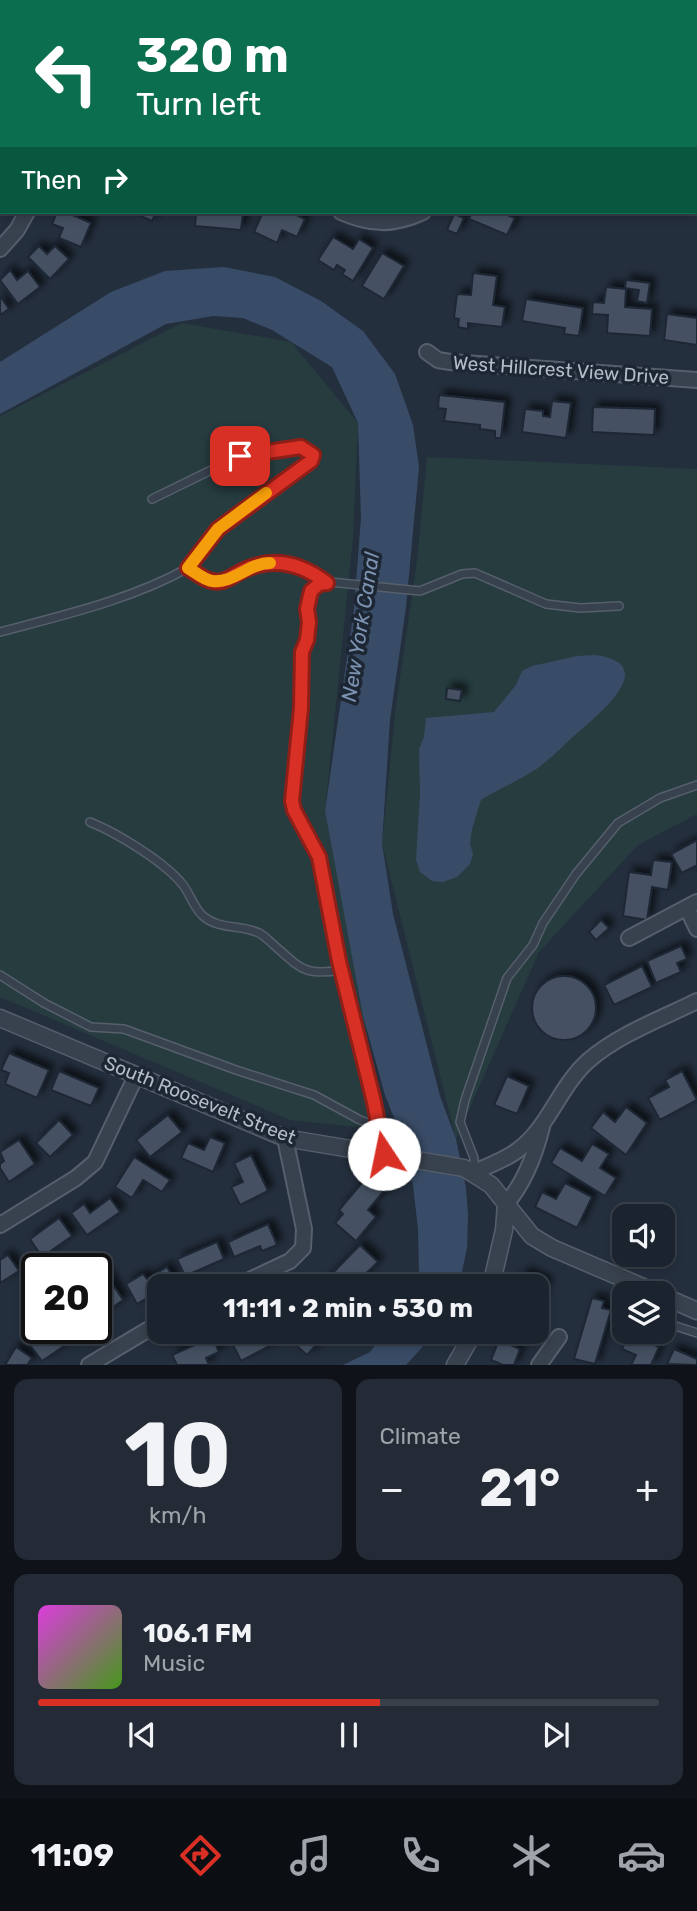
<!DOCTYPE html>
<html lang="en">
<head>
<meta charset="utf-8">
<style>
  body { margin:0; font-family:Rubik,sans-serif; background:#242b36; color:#f1f3f6; height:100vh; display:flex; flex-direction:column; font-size:26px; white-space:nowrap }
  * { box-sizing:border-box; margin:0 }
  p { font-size:23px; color:#a0a4aa }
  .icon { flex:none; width:38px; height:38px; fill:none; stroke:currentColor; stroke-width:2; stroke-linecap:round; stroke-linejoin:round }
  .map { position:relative; height:1365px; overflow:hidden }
  .panel { display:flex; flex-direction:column; gap:14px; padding:14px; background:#0f1319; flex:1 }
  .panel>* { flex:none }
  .banner { position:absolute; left:0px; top:0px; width:698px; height:214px; box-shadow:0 4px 10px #0003,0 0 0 2px #39404a; background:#0b6e4f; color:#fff; overflow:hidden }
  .tools { position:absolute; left:612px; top:1204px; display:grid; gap:14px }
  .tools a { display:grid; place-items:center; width:63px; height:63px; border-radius:14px; background:#1b232e; box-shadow:0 4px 10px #0003,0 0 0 2px #39404a; font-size:35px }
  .speed { position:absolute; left:21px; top:1253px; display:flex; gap:14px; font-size:35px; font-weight:700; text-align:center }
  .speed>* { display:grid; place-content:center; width:91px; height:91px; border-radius:50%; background:#1b232e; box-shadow:0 4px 10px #0003,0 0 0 2px #39404a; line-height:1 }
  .speed .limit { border:4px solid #111; border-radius:10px; background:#fff; color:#111 }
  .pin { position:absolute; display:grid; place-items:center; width:60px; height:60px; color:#fff; margin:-30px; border-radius:14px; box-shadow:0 4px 10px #0006 }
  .me { position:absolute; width:77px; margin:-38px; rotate:349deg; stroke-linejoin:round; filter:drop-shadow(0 0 5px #0008) }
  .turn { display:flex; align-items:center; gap:24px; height:147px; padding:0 21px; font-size:32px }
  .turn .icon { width:91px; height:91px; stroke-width:2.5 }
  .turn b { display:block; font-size:49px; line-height:60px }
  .then { display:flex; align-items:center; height:66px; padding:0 21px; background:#0003; gap:14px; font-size:26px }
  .big { font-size:52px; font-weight:700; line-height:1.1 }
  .panel .tile { flex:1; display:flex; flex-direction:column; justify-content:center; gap:10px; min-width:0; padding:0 24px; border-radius:14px; background:#242b36 }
  .panel .dial { align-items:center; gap:0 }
  .dial b { font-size:91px; line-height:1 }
  .song { display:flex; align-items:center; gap:21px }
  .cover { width:84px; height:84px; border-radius:10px; background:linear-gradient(135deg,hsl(300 70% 55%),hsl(100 70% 35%)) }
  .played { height:7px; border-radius:4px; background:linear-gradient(90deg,#d93025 55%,#39404a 55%) }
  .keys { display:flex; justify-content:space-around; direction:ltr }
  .heat { display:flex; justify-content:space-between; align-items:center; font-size:38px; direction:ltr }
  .panel .tiles { flex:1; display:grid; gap:14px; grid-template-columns:1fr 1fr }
  .tile:last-child { grid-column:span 2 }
  .trip { position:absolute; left:147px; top:1274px; width:402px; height:70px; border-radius:14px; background:#1b232e; box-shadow:0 4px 10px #0003,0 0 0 2px #39404a; font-weight:700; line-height:70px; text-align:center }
  .menu { display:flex; height:112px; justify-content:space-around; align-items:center; background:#0b0e12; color:#a0a4aa }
  .menu .icon { width:49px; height:49px }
  .menu .selected { color:#d93025 }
  .menu b { font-size:32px; color:#f1f3f6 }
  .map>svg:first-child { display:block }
  .green { fill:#263c3f }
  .water { fill:#394c67 }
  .building { fill:#455162; stroke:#1f2835; stroke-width:2; filter:url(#shadow) }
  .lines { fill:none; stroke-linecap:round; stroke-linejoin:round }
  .service-casing { stroke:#565f6c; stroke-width:10 }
  .minor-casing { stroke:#565f6c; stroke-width:18 }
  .tertiary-casing { stroke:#565f6c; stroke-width:19 }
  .service { stroke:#38414e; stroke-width:7 }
  .minor { stroke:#38414e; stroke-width:14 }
  .tertiary { stroke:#38414e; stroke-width:16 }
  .route-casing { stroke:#8d1f18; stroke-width:18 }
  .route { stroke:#d93025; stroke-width:12 }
  .slow { stroke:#f59e0b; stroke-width:12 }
  .labels { text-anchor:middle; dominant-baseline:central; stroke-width:7; stroke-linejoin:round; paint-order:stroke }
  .street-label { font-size:19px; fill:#b4bcc9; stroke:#1d2633 }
  .water-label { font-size:21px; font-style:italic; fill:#7c92b1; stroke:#1d2633 }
</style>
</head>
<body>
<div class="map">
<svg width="697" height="1365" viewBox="0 0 697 1365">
  <defs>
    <filter id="shadow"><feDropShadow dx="5.5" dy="-5.5" stdDeviation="3.5" flood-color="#0009"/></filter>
  </defs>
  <rect width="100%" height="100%" fill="#242f3e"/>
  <g class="green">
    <path d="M182 323 291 342 358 423 353 538 325 811 385 1130 290 1120 0 997V416Z"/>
    <path d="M427 457 697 469V814L638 845 539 952 456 1139 382 843 396 705 417 561Z"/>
  </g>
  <g class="water">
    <path d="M224 267 275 277 321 301 363 331 395 374 413 425 419 467 406 607 390 720 382 843 393 914 440 1096 456 1139 466 1188 468 1214 467 1248 459 1286H416L419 1273 418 1229 413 1185 398 1128 385 1095 363 1016 325 811 354 609 361 518 358 423 332 367 272 330 243 318 213 316 166 324 0 414V362L111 292 165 271Z"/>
    <path d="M595 655C663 664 597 716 575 735 563 746 551 758 538 768 520 780 499 789 481 800L472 829 470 844 473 854 470 864 457 877 443 882 432 881 420 872 416 860 420 794 419 749 424 737 426 718 494 712 516 685 522 671 532 666 577 656Z"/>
    <path d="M385 1332H436L406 1365H343L370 1352Z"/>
  </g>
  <g class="building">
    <path d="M57 212H66L91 223 81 247 59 238 63 228 52 224Z"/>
    <path d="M131 212H156L152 221Z"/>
    <path d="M196 212 243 213 241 230 195 226Z"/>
    <path d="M263 212H277L285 215 287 212H290L305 219 297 237 282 230 277 243 254 232Z"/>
    <path d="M472 212H500L515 218 507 235 469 219Z"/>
    <path d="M454 214 464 218 457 234 447 230Z"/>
    <path d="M333 237 353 249 359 239 373 248 353 281 342 274 345 270 337 265 334 270 318 260Z"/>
    <path d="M39 246 47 254 55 246 69 259 50 279 28 257Z"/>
    <path d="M382 253 404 266 384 299 362 286Z"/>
    <path d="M10 270 17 280 28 271 40 287 18 304 0 280Z"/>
    <path d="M473 273 497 276 493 305 505 307 502 327 468 323V329L458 327 459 319 454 318 457 294 471 295Z"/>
    <path d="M626 280 650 283 647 303 637 301 639 290 625 288Z"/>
    <path d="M606 287 626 289 625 307 652 309 650 336 607 333 608 315 592 314 593 302 604 303Z"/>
    <path d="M0 296 9 309 0 315Z"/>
    <path d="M526 299 583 308 579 336 564 334 565 328 522 321Z"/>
    <path d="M667 314 697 318V345L664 340Z"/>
    <path d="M439 395 505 402 501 438H495V431L480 429V425L444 421 446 409 438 408Z"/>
    <path d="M552 401 571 403 566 438 522 432 525 409 543 411V416L550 417Z"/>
    <path d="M593 407 655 409 654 435 592 432Z"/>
    <path d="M447 688 462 690 460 701 446 699Z"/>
    <path d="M697 840V869L695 866 682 873 671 854Z"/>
    <path d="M653 860 672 862 668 890 652 887 647 920 623 916 629 872 651 875Z"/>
    <path d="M601 920 609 928 596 940 589 932Z"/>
    <path d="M681 946 687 959 677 963 681 972 656 983 647 961Z"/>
    <path d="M642 966 652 987 614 1005 604 985Z"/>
    <circle cx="564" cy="1008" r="32"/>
    <path d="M9 1053 49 1070 37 1098 5 1084 9 1073 1 1070Z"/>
    <path d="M59 1071 99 1088 91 1106 51 1090Z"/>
    <path d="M682 1071 697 1100 660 1120 648 1098 669 1087 665 1080Z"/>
    <path d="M507 1076 529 1086 517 1114 494 1105Z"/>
    <path d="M626 1107 647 1123 626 1155 591 1128 603 1112 615 1122Z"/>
    <path d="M168 1115 182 1132 150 1157 136 1140Z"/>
    <path d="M59 1120 73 1135 50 1157 36 1143Z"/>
    <path d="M210 1137 225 1143 213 1172 181 1158 188 1143 204 1150Z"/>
    <path d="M19 1140 35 1164 9 1182 0 1168V1164L4 1161 0 1152Z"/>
    <path d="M592 1144 609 1154 600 1168 616 1178 605 1196 551 1163 560 1148 582 1161Z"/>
    <path d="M251 1155 268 1191 240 1205 231 1187 243 1182 234 1163Z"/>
    <path d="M134 1157 170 1180 162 1192 143 1180 132 1198 115 1187Z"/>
    <path d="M366 1178 383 1192 368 1210 376 1217 356 1241 335 1223 343 1214 339 1210Z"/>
    <path d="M565 1183 592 1197 577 1228 535 1207 542 1192 556 1199Z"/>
    <path d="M110 1198 120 1212 87 1235 71 1213 84 1204 90 1213Z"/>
    <path d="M59 1218 72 1236 42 1257 30 1239Z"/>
    <path d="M268 1224 277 1245 262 1251 260 1246 234 1257 228 1242Z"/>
    <path d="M622 1227 625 1228V1250L614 1246Z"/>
    <path d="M217 1242 224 1259 185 1276 177 1259Z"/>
    <path d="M360 1245 378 1262 361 1278 365 1282 361 1286H320Z"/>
    <path d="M8 1255 19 1271 0 1283V1260Z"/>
    <path d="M167 1267 175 1281 167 1286H159V1291L137 1304 126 1284 143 1274 147 1279Z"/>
    <path d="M103 1270 123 1300 96 1319V1275Z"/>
    <path d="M524 1272 547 1282 538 1304 537 1286H512L514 1280 520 1282Z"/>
    <path d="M592 1298 604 1301 602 1308 611 1310 595 1364 574 1359Z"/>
    <path d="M45 1328H74L79 1336 42 1361 30 1345 44 1336 41 1332Z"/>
    <path d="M202 1332H210L219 1352 206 1358 209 1365H177L172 1355 197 1344 193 1336Z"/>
    <path d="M234 1332H276L281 1340 241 1361 228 1335Z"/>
    <path d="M281 1332H320L313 1340 317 1344 307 1355Z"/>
    <path d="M629 1334 659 1347 651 1365H631L636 1355 622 1349Z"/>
    <path d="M499 1340 520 1349 514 1365H503L491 1360Z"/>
    <path d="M16 1347 32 1358 27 1365H5Z"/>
    <path d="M674 1349 697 1359V1365L667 1364Z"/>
  </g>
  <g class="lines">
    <g class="service-casing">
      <g id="service">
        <path d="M152 499 240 456 301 448 313 455 311 461 218 529 188 568C195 572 204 580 212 582 224 584 232 576 241 571 272 556 301 563 327 583"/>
        <path d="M0 632C64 615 130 600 188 568"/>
        <path d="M90 822C117 833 165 862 183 885 190 894 194 908 203 916 219 930 240 924 259 933 265 936 270 942 275 946 301 969 305 976 341 970"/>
        <path d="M0 975 44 1003 91 1027 124 1029 236 1070 314 1095 360 1120 378 1126"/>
        <path d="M384 1154 374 1102 339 961 319 857 294 810 292 801 301 707 302 652 309 622 307 609 311 591 319 584 330 582 420 591 462 574 475 573 546 604 580 608 619 606"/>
        <path d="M474 1172V1158L460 1122 465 1100 507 978 533 945 543 923 576 874 618 823 660 798 697 785"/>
        <path d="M623 1308 625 1309"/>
        <path d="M663 1322 697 1333"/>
      </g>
    </g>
    <g class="minor-casing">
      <g id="minor">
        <path d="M522 0 526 2"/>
        <path d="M118 2 119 0"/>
        <path d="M696 73 697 74"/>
        <path d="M0 97H2"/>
        <path d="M341 212C371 225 393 226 423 212"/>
        <path d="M0 249 17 230 27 212"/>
        <path d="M427 352 438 360 450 362 697 380"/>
        <path d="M687 908 697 929"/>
        <path d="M629 938 697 902"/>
        <path d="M474 1172C488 1166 505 1160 518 1150 549 1127 559 1087 588 1061 619 1034 661 1019 697 1001"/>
        <path d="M506 1204C525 1182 535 1155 542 1127"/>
        <path d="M0 1225 76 1178 95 1162 136 1076"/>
        <path d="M237 1286 290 1261 303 1248 304 1229 285 1138"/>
        <path d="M89 1365 159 1323"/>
        <path d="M539 1365 559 1337"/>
      </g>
    </g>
    <g class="tertiary-casing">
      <g id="tertiary">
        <path d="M0 1018 285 1138 464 1168 491 1185 532 1236 552 1248 657 1293"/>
        <path d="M491 1286 504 1230 506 1204"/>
        <path d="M663 1296 697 1311"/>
        <path d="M455 1365 474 1332"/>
      </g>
    </g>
    <use href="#service" class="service"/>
    <use href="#minor" class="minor"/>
    <use href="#tertiary" class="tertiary"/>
  </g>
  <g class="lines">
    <g class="route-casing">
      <path id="route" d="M240 456 301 447 313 455 311 461 218 529 188 568C195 572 204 580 212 581 224 584 232 576 242 571 272 556 301 563 327 583L319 584 311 591 307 609 309 622 307 640 302 652 301 708 292 801 294 810 319 857 339 961 374 1102 384 1154"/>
    </g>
    <use href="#route" class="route"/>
    <path class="slow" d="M266 493 218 529 188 568C195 572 204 580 212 581 233 584 249 563 270 563"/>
  </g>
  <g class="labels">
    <g class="street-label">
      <text transform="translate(561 370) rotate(4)">West Hillcrest View Drive</text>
      <text transform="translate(200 1100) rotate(22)">South Roosevelt Street</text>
    </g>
    <g class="water-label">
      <text transform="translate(360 627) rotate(-81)">New York Canal</text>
    </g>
  </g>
</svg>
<div class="tools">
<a><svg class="icon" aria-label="sound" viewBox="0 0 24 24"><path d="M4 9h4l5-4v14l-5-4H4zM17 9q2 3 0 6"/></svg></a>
<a><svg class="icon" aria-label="layers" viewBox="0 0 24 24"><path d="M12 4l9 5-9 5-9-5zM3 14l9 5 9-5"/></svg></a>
</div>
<div class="speed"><div class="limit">20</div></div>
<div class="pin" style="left:240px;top:456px;background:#d93025"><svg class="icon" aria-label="arrive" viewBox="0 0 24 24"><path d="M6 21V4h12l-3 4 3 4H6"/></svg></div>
<svg class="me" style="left:384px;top:1154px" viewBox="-20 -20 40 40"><circle r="19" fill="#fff"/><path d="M0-13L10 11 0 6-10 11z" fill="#d93025"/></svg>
<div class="trip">11:11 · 2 min · 530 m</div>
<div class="banner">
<div class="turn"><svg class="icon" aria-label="left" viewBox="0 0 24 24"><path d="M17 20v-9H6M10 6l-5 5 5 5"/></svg><div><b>320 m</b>Turn left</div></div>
<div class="then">Then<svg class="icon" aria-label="right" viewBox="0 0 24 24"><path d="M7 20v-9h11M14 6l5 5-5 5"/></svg></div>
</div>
</div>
<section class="panel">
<div class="tiles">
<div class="tile dial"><b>10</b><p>km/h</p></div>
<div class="tile"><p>Climate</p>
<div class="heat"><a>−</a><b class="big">21°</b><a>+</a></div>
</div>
<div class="tile">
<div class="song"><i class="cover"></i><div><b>106.1 FM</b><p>Music</p></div></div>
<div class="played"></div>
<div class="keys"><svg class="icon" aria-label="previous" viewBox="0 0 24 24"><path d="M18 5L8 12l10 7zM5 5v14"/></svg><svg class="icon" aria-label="pause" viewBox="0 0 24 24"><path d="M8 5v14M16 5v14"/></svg><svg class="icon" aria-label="next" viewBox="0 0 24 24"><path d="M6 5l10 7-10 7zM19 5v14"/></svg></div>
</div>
</div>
</section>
<nav class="menu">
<b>11:09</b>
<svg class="icon selected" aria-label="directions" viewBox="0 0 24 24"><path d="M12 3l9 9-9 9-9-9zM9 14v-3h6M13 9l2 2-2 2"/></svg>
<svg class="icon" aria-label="music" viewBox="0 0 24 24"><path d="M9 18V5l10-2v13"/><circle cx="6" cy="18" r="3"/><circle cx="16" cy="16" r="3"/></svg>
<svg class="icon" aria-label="phone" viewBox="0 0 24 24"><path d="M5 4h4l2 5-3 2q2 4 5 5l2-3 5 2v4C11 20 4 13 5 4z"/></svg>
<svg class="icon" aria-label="climate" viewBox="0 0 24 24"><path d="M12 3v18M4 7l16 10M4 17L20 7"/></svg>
<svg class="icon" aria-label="car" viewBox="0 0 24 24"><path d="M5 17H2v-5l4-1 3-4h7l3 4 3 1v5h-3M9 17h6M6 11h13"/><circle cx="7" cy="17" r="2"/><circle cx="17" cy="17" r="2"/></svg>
</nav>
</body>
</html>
